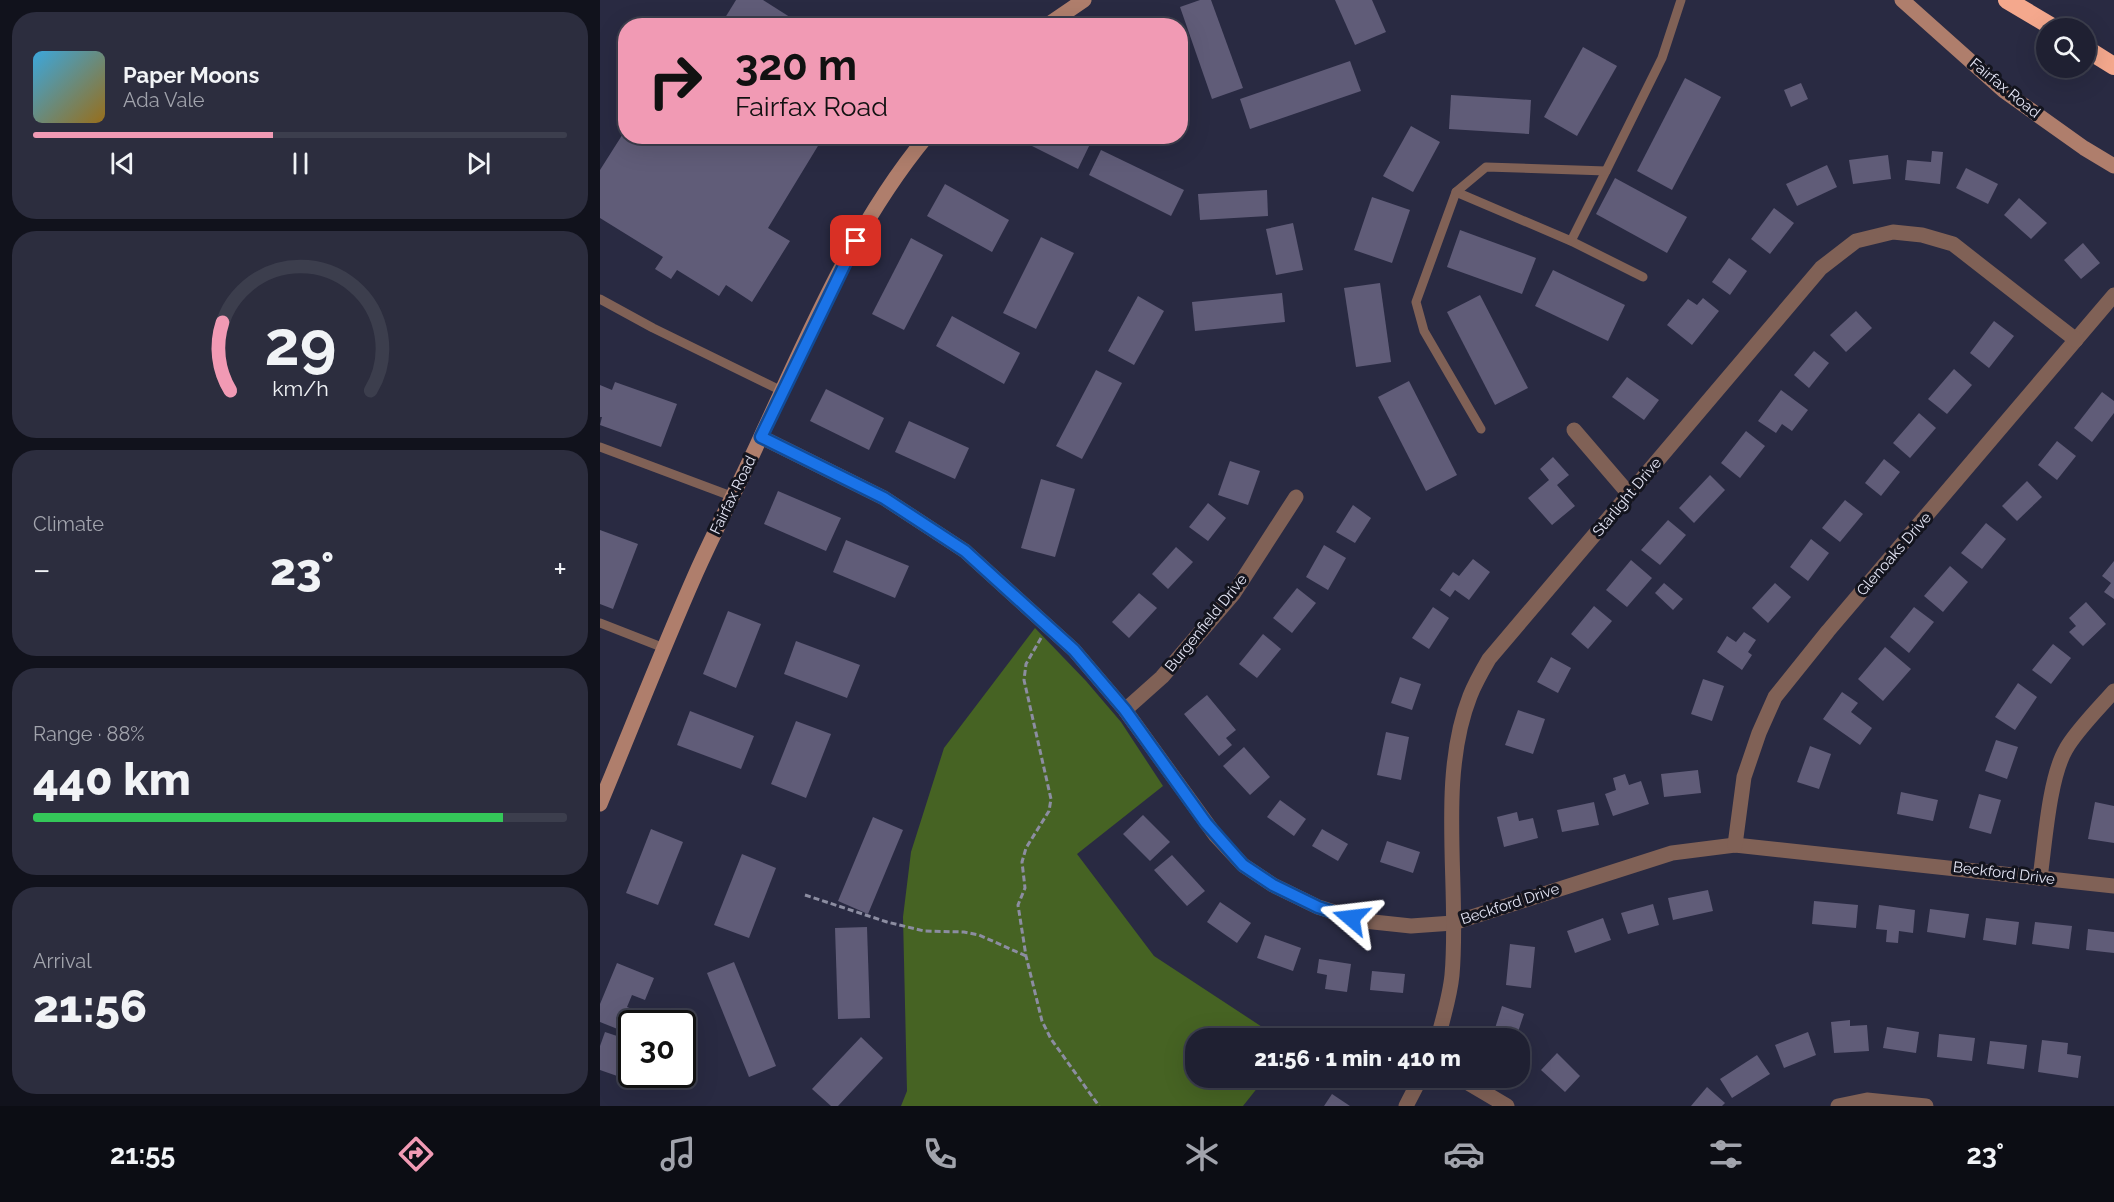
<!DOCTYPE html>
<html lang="en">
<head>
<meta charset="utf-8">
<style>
  body { margin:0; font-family:Raleway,sans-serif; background:#2c2d3e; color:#f1f3f6; height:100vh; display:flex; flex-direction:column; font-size:22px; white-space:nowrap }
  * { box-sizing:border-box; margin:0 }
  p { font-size:20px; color:#a1a3ac }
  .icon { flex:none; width:33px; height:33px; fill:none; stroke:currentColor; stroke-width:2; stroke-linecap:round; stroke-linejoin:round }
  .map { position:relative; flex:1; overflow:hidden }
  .sheet { display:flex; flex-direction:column; gap:12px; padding:12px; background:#11121c; width:600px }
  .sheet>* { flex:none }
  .top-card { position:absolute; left:18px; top:18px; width:570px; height:126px; border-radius:24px; box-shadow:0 6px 24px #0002,0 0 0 2px #3c3e4d; background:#f19ab4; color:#111; overflow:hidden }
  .buttons { position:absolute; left:1436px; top:18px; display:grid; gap:12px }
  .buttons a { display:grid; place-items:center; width:60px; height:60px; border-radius:50%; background:#1f2032; box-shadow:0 6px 24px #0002,0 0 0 2px #3c3e4d; font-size:30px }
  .speed { position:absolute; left:18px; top:1010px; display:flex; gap:12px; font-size:30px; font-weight:700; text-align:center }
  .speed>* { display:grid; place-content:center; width:78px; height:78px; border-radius:50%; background:#1f2032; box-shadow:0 6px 24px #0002,0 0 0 2px #3c3e4d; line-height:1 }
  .speed .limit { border:3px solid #111; border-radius:9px; background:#fff; color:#111 }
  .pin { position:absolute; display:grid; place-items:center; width:51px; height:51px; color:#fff; margin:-26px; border-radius:12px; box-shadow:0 3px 9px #0006 }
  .me { position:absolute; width:66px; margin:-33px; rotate:287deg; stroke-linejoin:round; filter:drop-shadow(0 0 4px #0008) }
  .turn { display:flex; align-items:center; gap:21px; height:126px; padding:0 18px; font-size:27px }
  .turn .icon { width:78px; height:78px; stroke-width:2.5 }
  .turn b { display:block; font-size:42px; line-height:51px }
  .big { font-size:45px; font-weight:800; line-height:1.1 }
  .sheet .card { flex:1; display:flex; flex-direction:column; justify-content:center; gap:9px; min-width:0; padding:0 21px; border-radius:24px; background:#2c2d3e }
  .sheet .dial { align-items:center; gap:0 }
  .dial svg { height:156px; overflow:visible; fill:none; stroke:#3c3e4d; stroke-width:7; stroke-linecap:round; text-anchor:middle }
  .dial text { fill:#f1f3f6; stroke:none }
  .song { display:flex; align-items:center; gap:18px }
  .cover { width:72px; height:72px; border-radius:9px; background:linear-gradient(135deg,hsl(200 70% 55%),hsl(40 70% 35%)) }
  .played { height:6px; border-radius:3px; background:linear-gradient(90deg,#f19ab4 45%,#3c3e4d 45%) }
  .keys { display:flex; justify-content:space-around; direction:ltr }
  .heat { display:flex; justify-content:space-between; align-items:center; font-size:33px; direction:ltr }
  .charge { height:9px; border-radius:4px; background:linear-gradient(90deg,#34c759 88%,#3c3e4d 0) }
  .trip { position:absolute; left:585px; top:1028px; width:345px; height:60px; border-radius:24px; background:#1f2032; box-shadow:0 6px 24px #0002,0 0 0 2px #3c3e4d; font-weight:800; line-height:60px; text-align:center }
  .menu { display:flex; height:96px; justify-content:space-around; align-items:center; background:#0c0d14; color:#a1a3ac }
  .menu .icon { width:42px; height:42px }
  .menu .selected { color:#f19ab4 }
  .menu b { font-size:27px; color:#f1f3f6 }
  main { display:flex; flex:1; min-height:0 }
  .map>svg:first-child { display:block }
  .forest { fill:#466323 }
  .building { fill:#605c78 }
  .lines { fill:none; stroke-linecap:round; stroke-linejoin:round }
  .path { stroke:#8c8da1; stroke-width:3; stroke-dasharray:6 3; stroke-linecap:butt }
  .lane { stroke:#806156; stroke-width:9 }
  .street { stroke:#806156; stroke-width:15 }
  .secondary { stroke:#af7e6c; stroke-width:15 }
  .highway { stroke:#f4a88d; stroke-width:18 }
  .route-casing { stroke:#114b97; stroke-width:15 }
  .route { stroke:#1a73e8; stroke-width:10 }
  .labels { text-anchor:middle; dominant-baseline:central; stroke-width:6; stroke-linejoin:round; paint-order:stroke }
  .street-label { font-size:15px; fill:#e5e6f6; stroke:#13141e }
</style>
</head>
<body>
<main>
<section class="sheet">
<div class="card">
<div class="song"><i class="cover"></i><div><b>Paper Moons</b><p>Ada Vale</p></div></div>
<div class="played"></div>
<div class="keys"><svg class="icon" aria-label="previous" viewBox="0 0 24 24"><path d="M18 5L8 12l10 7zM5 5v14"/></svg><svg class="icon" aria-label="pause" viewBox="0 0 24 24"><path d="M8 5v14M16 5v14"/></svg><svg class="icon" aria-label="next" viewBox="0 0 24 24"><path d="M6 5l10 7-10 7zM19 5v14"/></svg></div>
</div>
<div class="card dial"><svg viewBox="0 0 100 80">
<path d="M14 69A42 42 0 1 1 86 69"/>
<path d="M14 69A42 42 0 0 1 10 34" stroke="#f19ab4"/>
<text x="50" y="56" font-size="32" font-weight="700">29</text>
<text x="50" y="72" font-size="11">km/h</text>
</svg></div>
<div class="card"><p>Climate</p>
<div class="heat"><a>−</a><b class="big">23°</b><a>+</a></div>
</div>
<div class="card"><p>Range · 88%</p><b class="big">440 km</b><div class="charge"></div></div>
<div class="card"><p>Arrival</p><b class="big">21:56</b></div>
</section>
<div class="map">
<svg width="1514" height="1106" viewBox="0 0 1514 1106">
  <rect width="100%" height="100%" fill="#292a42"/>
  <path class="forest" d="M435 628 486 681 521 722 563 786 477 854 554 956 679 1038H596V1077H666L643 1106H301L307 1091 303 917 311 852 344 748Z"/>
  <g class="building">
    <path d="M136 0H163L204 26H120Z"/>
    <path d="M600 0H611L643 88 612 99 580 7Z"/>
    <path d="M735 0H772L786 32 755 45Z"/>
    <path d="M983 47 1017 66 977 136 944 117Z"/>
    <path d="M750 61 761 91 650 129 640 99Z"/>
    <path d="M1085 78 1121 97 1072 190 1037 171Z"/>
    <path d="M1201 83 1208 99 1191 107 1184 90Z"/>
    <path d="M851 95 931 100 929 134 849 129Z"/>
    <path d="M811 126 840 142 813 192 783 176Z"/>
    <path d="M26 129V136H224L168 228 190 241 152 302 126 285 119 296 77 270 71 279 55 269 63 257 0 218V170Z"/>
    <path d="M412 136H476L490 144 478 169Z"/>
    <path d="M501 150 584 190 571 216 489 175Z"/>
    <path d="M1332 151 1343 152 1340 184 1305 180 1307 160 1331 162Z"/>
    <path d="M1288 155 1291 179 1253 184 1249 160Z"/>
    <path d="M1227 165 1237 187 1197 206 1186 184Z"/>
    <path d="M1366 168 1398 184 1388 204 1356 188Z"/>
    <path d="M1015 178 1087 217 1067 253 996 214Z"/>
    <path d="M345 184 409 220 392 252 327 216Z"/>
    <path d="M667 190 668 216 600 220 598 194Z"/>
    <path d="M772 197 810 210 792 263 754 250Z"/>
    <path d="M1419 198 1447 223 1431 239 1404 215Z"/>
    <path d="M1174 208 1194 223 1170 254 1151 239Z"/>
    <path d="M693 223 703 270 676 275 666 229Z"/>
    <path d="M860 230 936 258 922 294 847 267Z"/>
    <path d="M441 237 474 253 436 329 403 313Z"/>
    <path d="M311 238 343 255 304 330 272 314Z"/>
    <path d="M1483 243 1500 263 1481 279 1464 260Z"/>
    <path d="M1129 258 1147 271 1130 295 1112 282Z"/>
    <path d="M953 270 1025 305 1008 341 935 306Z"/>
    <path d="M780 283 791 362 756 367 744 288Z"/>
    <path d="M682 293 685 322 595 331 592 302Z"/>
    <path d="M880 295 928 388 895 405 847 312Z"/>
    <path d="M538 296 564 311 534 365 508 351Z"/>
    <path d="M1103 298 1119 311 1092 345 1067 325 1088 299 1097 305Z"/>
    <path d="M1256 311 1272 328 1246 352 1230 335Z"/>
    <path d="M352 316 420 353 404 384 336 346Z"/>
    <path d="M1394 321 1414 336 1389 368 1370 353Z"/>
    <path d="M1214 351 1229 363 1209 388 1194 375Z"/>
    <path d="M1354 369 1372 385 1347 414 1328 399Z"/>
    <path d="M496 370 522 383 482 459 456 446Z"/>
    <path d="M1027 377 1059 400 1044 420 1012 397Z"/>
    <path d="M809 381 857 475 826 491 778 397Z"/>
    <path d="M15 382 77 404 61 447 0 425 2 417H0V385L12 390Z"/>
    <path d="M226 389 284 418 269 450 210 421Z"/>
    <path d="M1181 390 1208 410 1192 431 1182 424 1176 433 1158 421Z"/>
    <path d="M1502 392 1514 401V413L1492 442 1474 428Z"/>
    <path d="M1319 413 1336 428 1310 458 1293 443Z"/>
    <path d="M309 421 369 448 355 479 295 452Z"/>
    <path d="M1146 431 1165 446 1140 478 1121 463Z"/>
    <path d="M1457 441 1476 456 1457 480 1438 465Z"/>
    <path d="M953 457 969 475 957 485 975 506 952 525 928 498 949 480 940 469Z"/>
    <path d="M1284 459 1300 472 1281 496 1265 483Z"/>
    <path d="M630 461 660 471 648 505 618 495Z"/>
    <path d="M1110 475 1125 490 1094 523 1079 508Z"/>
    <path d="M441 479 475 489 455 557 421 548Z"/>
    <path d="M1427 481 1442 497 1417 521 1402 506Z"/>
    <path d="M178 491 241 518 226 551 164 524Z"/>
    <path d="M1245 500 1263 514 1240 542 1222 528Z"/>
    <path d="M608 503 626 518 608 541 589 527Z"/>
    <path d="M753 505 771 518 755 543 736 532Z"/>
    <path d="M1068 520 1086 535 1060 565 1041 550Z"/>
    <path d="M1386 523 1406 539 1382 569 1361 553Z"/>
    <path d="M0 530 38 544 13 609 0 604Z"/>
    <path d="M1211 539 1229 553 1208 581 1190 567Z"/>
    <path d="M246 540 309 566 295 598 233 572Z"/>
    <path d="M724 545 746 558 728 590 706 577Z"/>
    <path d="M576 547 593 562 568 589 552 574Z"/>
    <path d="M873 559 890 572 869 600 855 590 850 597 840 590 853 572 859 576Z"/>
    <path d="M1031 560 1052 578 1027 607 1006 590Z"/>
    <path d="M1514 561V599L1504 592 1511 583 1502 576Z"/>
    <path d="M1350 566 1368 582 1343 612 1324 596Z"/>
    <path d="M1064 583 1083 599 1073 610 1055 593Z"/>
    <path d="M1175 583 1191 597 1168 623 1152 608Z"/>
    <path d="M697 588 716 603 692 633 673 618Z"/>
    <path d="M539 593 557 608 529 638 512 622Z"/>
    <path d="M1486 602 1506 624 1483 646 1469 632 1476 626 1469 618Z"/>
    <path d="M994 606 1012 621 988 649 971 634Z"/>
    <path d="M833 607 849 618 829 649 812 638Z"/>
    <path d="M1314 607 1334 622 1309 653 1290 637Z"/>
    <path d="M128 611 161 624 136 688 103 674Z"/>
    <path d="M1144 632 1156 640 1148 652 1152 655 1142 670 1117 652 1127 636 1136 642Z"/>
    <path d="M663 634 681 649 657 678 639 664Z"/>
    <path d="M196 641 260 665 247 698 184 674Z"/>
    <path d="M1453 644 1471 658 1451 684 1432 670Z"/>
    <path d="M1285 647 1311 669 1283 701 1258 679Z"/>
    <path d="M951 657 971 668 958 693 937 682Z"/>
    <path d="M800 677 821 684 812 710 791 703Z"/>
    <path d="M1103 679 1124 686 1112 721 1091 714Z"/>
    <path d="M1418 683 1437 697 1415 730 1395 717Z"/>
    <path d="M1242 692 1258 703 1251 712 1272 728 1260 745 1223 719Z"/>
    <path d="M607 695 636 730 626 738 632 745 619 756 584 714Z"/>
    <path d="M918 710 945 719 933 754 905 745Z"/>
    <path d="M90 711 154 736 141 769 77 745Z"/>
    <path d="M196 721 231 734 206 798 171 784Z"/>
    <path d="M786 732 809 737 801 780 777 775Z"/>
    <path d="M1396 740 1418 747 1407 779 1385 771Z"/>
    <path d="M1210 746 1231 754 1219 789 1197 782Z"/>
    <path d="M644 747 670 777 650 795 623 766Z"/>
    <path d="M1098 770 1101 793 1064 797 1061 774Z"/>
    <path d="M1025 774 1029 785 1041 781 1049 804 1013 816 1005 794 1016 790 1013 778Z"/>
    <path d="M1301 792 1338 800 1333 821 1297 814Z"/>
    <path d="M1379 794 1401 800 1391 834 1369 828Z"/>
    <path d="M680 800 706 819 694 836 667 817Z"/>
    <path d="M994 802 999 825 962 832 957 810Z"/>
    <path d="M1495 802 1514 806V843L1488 839Z"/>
    <path d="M917 812 919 821 933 818 938 838 904 847 897 817Z"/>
    <path d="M543 815 570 842 550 861 523 834Z"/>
    <path d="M273 817 303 830 268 914 238 901Z"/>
    <path d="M51 829 83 842 58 905 26 893Z"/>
    <path d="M722 829 748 844 738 861 712 846Z"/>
    <path d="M787 841 820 852 813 873 780 862Z"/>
    <path d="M142 854 176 868 149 938 114 925Z"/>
    <path d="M572 855 605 891 587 906 554 870Z"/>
    <path d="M1108 890 1113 911 1073 920 1068 898Z"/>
    <path d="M1214 901 1258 905 1256 928 1212 924Z"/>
    <path d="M620 902 651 923 637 943 607 922Z"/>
    <path d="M1053 904 1059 925 1028 934 1021 913Z"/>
    <path d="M1279 905 1315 910 1313 933 1299 931 1298 943 1286 942 1287 930 1276 929Z"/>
    <path d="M1330 909 1369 914 1365 938 1327 932Z"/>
    <path d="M1003 918 1011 940 975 953 967 931Z"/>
    <path d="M1386 918 1419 922 1416 945 1383 940Z"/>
    <path d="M1435 922 1472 926 1469 949 1432 944Z"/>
    <path d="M267 927 270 1018 238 1019 235 928Z"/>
    <path d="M1488 929 1514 932V953L1486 950Z"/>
    <path d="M665 935 701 948 693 971 657 958Z"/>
    <path d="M910 944 935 947 931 988 906 985Z"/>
    <path d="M719 959 751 964 747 992 725 989 727 975 717 973Z"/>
    <path d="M134 962 176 1066 149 1077 107 973Z"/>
    <path d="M17 963 54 978 45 1000 32 995 27 1007 39 1012 35 1023H32L30 1034 0 1022V1004Z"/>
    <path d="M772 971 805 974 803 993 770 990Z"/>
    <path d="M902 1006 924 1014 916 1038H892Z"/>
    <path d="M1250 1020V1026L1267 1025 1269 1051 1234 1053 1231 1022Z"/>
    <path d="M1287 1027 1319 1032 1316 1053 1283 1048Z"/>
    <path d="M5 1032 32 1041 20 1077 0 1070V1046Z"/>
    <path d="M1208 1032 1216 1055 1184 1068 1175 1045Z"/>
    <path d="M1339 1034 1375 1038 1372 1061 1337 1057Z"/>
    <path d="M261 1037 283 1058 238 1106H231L212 1089Z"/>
    <path d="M1442 1040 1468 1043 1467 1054 1481 1056 1478 1078 1438 1072Z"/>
    <path d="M1390 1041 1427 1045 1424 1069 1387 1064Z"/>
    <path d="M957 1053 980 1076 965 1092 941 1070Z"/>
    <path d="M1157 1055 1170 1074 1132 1098 1120 1079Z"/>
    <path d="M749 1077H766L763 1084Z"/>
    <path d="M1107 1087 1125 1103 1122 1106H1091Z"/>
    <path d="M732 1094 750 1106H724Z"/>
  </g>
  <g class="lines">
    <g class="path">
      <path d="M441 638 426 664 424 680 451 799 449 811 426 848 422 862 425 888 418 905 426 956 442 1021 451 1039 499 1106"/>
      <path d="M205 895 287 922 324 931 364 932 379 935 426 956"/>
    </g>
    <g class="lane">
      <path d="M856 192 971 241 1043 277"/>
      <path d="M971 241 1006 171"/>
      <path d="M0 299 53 328 182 391"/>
      <path d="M881 429 824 331 816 302 856 192 886 167 1006 171 1062 58 1081 0"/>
      <path d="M0 447 131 496"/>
      <path d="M0 623 64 648"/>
    </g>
    <g class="street">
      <path d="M974 430 1029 494"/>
      <path d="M161 437 284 498 365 551 474 650 525 710 616 836 643 865 673 885 718 907 764 921 811 926 853 923 1072 853 1135 845 1514 886"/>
      <path d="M525 710 562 677 634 593 696 497"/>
      <path d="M1135 845 1144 777 1159 733 1175 697 1228 631 1514 295"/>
      <path d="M1440 878C1445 843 1449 778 1466 749 1476 731 1500 707 1514 691"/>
      <path d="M838 1038C843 1018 850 996 852 975 860 887 837 780 870 696 875 683 882 671 889 659L1221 268 1256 241 1293 232 1322 235 1353 244 1476 340"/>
      <path d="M858 1077 907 1106"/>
      <path d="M806 1106 821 1077"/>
      <path d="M1238 1106 1267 1100 1326 1106"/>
    </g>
    <g class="secondary">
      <path d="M1302 0 1404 91 1484 148 1514 166"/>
      <path d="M446 26 484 0"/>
      <path d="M0 804C32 727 62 650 96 573 117 526 141 481 162 434 210 331 254 224 327 136"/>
    </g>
    <g class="highway">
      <path d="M1407 0 1454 28"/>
      <path d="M1485 48 1514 66"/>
    </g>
  </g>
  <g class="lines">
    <g class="route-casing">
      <path id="route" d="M256 241 161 437 284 498 365 551 474 650 525 710 606 823 643 865 673 885 718 907 751 918"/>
    </g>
    <use href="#route" class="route"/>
  </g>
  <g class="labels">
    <g class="street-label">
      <text transform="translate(1405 88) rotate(39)">Fairfax Road</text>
      <text transform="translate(133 495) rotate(-64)">Fairfax Road</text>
      <text transform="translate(1027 497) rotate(-50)">Starlight Drive</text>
      <text transform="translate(1294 554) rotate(-49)">Glenoaks Drive</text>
      <text transform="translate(606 623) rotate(-51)">Burgenfield Drive</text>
      <text transform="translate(1404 873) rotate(7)">Beckford Drive</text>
      <text transform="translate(910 904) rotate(-18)">Beckford Drive</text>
    </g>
  </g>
</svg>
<div class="buttons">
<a><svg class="icon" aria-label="search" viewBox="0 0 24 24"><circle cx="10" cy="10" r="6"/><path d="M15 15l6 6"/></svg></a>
</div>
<div class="speed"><div class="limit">30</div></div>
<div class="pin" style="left:256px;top:241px;background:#d93025"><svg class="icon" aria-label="arrive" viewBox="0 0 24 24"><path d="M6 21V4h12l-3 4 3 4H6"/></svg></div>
<svg class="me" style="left:751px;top:918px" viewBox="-20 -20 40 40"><path d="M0-17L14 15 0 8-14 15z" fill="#1a73e8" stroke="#fff" stroke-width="4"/></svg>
<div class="trip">21:56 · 1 min · 410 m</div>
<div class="top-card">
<div class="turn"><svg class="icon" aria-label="right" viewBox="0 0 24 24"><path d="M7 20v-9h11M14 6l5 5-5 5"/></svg><div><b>320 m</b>Fairfax Road</div></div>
</div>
</div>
</main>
<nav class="menu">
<b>21:55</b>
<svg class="icon selected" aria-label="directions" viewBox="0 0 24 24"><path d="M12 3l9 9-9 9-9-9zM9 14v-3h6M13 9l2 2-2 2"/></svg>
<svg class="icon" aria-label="music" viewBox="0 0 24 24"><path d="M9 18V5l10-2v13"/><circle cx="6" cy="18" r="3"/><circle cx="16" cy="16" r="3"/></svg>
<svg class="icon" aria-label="phone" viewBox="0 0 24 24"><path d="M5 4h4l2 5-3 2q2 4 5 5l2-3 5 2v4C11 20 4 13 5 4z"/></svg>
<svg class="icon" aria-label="climate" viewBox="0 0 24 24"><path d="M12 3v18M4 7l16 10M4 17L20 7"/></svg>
<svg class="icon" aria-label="car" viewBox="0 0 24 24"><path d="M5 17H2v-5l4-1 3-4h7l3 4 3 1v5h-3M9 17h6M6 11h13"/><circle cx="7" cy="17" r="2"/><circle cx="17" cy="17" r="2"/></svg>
<svg class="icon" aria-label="filters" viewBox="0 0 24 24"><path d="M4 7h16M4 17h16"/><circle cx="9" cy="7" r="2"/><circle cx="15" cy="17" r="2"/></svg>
<b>23°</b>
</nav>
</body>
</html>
